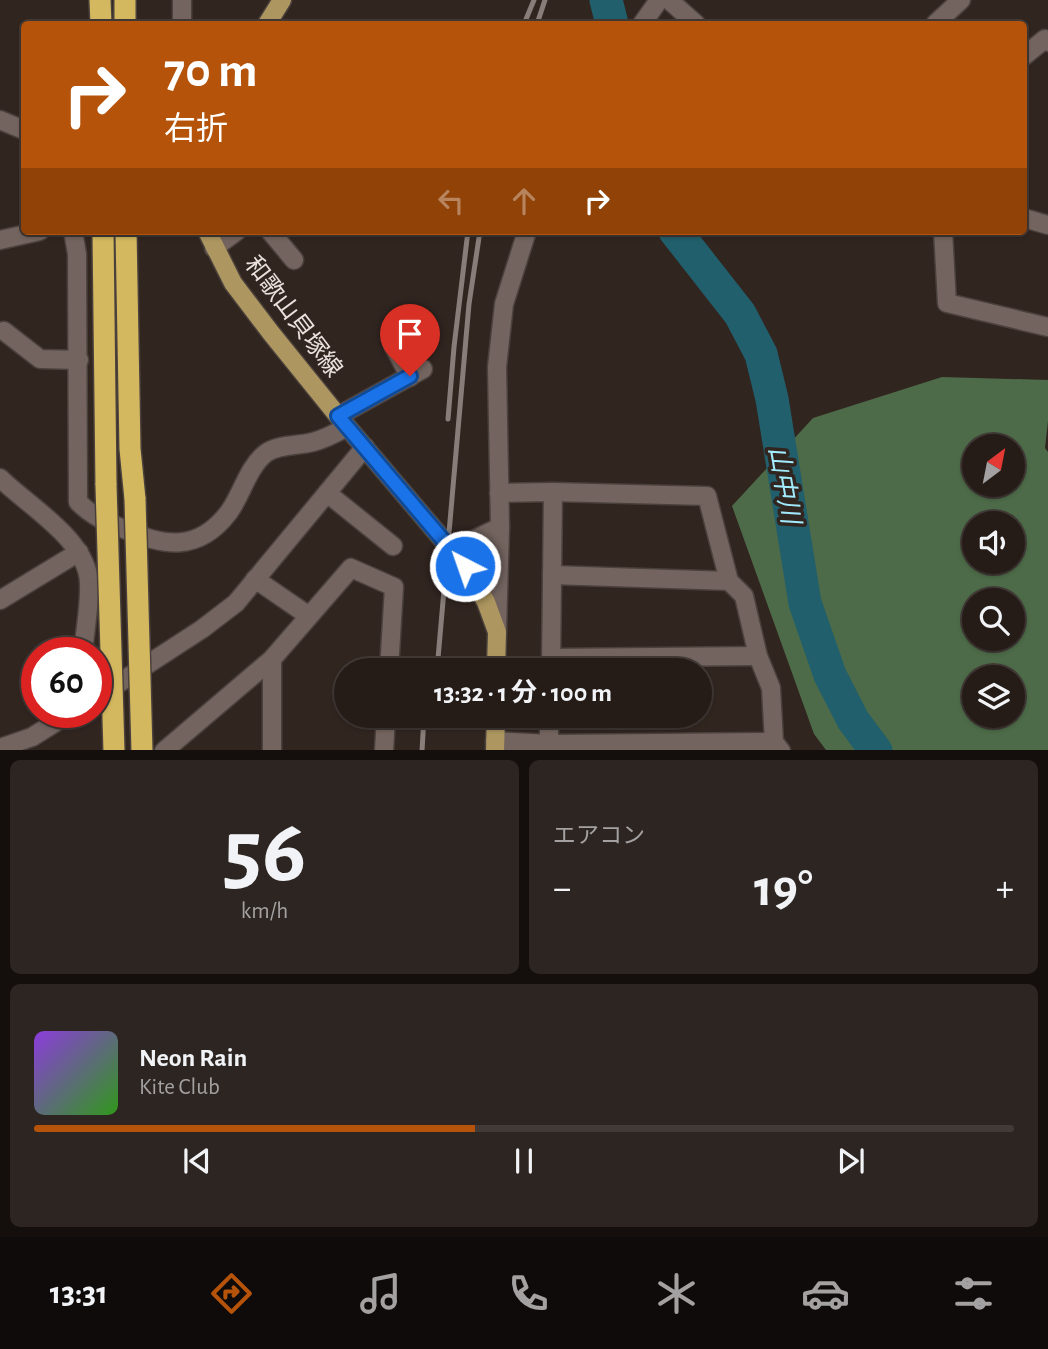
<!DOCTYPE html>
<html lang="ja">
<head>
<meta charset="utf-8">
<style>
  body { margin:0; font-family:"Alegreya Sans","Noto Sans JP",sans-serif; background:#2d2521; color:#f1f3f6; height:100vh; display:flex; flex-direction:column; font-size:26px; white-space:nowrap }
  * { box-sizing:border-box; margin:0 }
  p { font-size:23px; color:#a3a1a2 }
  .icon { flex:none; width:38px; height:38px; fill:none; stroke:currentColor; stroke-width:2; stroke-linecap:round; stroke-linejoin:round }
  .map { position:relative; height:750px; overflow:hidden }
  .panel { display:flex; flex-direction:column; gap:10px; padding:10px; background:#140f0d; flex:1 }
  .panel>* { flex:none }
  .hud { position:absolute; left:21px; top:21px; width:1006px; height:214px; border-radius:7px; box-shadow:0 2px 5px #0004,0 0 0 2px #423a37; background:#b45309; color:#fff; overflow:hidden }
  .needle { width:46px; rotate:32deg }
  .buttons { position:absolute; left:962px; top:434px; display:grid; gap:14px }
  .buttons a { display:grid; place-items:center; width:63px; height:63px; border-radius:50%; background:#251c18; box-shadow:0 2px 5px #0004,0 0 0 2px #423a37; font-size:35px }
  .speed { position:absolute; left:21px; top:637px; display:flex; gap:14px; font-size:35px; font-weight:700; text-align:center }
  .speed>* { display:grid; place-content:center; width:91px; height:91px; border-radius:50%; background:#251c18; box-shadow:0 2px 5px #0004,0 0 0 2px #423a37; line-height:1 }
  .speed .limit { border:10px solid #d22; background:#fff; color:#111 }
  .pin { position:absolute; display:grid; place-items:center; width:60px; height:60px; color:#fff; margin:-72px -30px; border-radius:50% 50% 50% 0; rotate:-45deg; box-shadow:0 0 7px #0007 }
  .pin .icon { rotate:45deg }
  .me { position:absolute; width:77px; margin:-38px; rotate:319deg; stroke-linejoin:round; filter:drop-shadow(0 0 5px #0008) }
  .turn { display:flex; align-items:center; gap:24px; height:147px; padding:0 28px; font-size:32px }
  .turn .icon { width:91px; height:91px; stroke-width:2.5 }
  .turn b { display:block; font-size:49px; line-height:60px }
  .lanes { display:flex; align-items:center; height:66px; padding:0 28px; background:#0003; justify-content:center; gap:35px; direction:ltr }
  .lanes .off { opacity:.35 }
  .big { font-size:52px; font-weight:700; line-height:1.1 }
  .panel .tile { flex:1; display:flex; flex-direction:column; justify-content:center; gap:10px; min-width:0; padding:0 24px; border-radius:10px; background:#2d2521 }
  .panel .dial { align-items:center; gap:0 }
  .dial b { font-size:91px; line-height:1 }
  .song { display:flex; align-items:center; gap:21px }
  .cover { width:84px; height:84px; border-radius:10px; background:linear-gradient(135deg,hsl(270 70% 55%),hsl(110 70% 35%)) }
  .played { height:7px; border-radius:4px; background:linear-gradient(90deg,#b45309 45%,#423a37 45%) }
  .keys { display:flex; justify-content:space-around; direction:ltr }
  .heat { display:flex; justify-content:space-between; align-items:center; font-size:38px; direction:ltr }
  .panel .tiles { flex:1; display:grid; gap:10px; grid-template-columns:1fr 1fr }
  .tile:last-child { grid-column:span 2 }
  .trip { position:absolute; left:334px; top:658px; width:378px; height:70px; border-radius:35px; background:#251c18; box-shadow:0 2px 5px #0004,0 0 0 2px #423a37; font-weight:700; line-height:70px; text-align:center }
  .dock { display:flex; height:112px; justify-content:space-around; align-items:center; background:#0f0b0a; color:#a3a1a2 }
  .dock .icon { width:49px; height:49px }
  .dock .current { color:#b45309 }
  .dock b { font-size:32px; color:#f1f3f6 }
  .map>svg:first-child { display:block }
  .forest { fill:#4d6b48; fill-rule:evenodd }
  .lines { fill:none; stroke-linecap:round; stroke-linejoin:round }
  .river { stroke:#225f6c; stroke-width:33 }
  .street-casing { stroke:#4b413c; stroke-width:21 }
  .secondary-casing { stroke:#4b413c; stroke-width:21 }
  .primary-casing { stroke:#4b413c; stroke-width:21 }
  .highway-casing { stroke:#4b413c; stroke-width:24 }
  .street { stroke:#73645f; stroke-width:18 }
  .secondary { stroke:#73645f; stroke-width:18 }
  .primary { stroke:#ad965f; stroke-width:18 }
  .highway { stroke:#d3b85f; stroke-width:21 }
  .rail { stroke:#887d79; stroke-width:5 }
  .highway-bridge-casing { stroke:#4b413c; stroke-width:24; stroke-linecap:butt }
  .highway-bridge { stroke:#d3b85f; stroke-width:21 }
  .route-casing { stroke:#114b97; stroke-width:18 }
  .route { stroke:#1a73e8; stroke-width:12 }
  .labels { text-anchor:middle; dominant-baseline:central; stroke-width:7; stroke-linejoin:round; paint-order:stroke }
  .street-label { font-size:24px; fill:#ebe2df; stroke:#312520 }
  .water-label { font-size:26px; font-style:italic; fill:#a2ebfd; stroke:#312520 }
</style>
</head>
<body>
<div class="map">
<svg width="1048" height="751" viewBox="0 0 1048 751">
  <rect width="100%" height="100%" fill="#312520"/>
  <path class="forest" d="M942 377 1048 380V421L1045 448 1048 452V750H826L814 734 732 506 813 418ZM975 446H1013V485H975ZM975 523H1013V562H975ZM975 600H1013V639H975ZM975 677H1013V716H975Z"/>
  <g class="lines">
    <g class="river">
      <path d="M606 0 612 24"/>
      <path d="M675 231 740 314 761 354 772 399 805 603 830 675 853 720 876 751"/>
    </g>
    <g class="street-casing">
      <g id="street">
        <path d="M182 0V24"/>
        <path d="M669 0 696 24"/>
        <path d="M642 24 659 0"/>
        <path d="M935 24 961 0"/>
        <path d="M1024 56 1045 39 1048 42"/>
        <path d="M0 120 24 130"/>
        <path d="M1024 218 1048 225"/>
        <path d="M73 231 77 254 78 502C92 516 106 522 124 529 164 547 199 552 229 512 242 494 248 467 266 453 278 444 299 446 313 442 325 439 336 433 347 427"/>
        <path d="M270 231 294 260"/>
        <path d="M943 231 947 303 1048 327"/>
        <path d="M0 240 40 231"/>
        <path d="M214 248 237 231"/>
        <path d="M4 331 40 359 79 360"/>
        <path d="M393 345 410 377"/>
        <path d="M338 416 423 369"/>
        <path d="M0 478C27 505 88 540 89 583 90 605 85 630 83 653"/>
        <path d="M327 493 393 546"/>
        <path d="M499 493 553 492 707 496 729 581 744 596 758 656 771 688 774 742"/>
        <path d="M452 550 500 527"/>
        <path d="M552 575 729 581"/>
        <path d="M255 579 309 616"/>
        <path d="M0 600 79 552"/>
        <path d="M497 632 500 527 497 367 504 304 527 231"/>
        <path d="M551 658 758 656"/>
        <path d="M551 667 553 492"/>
        <path d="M495 741 549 744 774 742 781 751"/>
        <path d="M164 751 272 659 351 568 394 587 389 670"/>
        <path d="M272 751V659"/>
        <path d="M384 751 386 716"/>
        <path d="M549 751V716"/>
      </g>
    </g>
    <g class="secondary-casing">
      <g id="secondary">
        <path d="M96 698 202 629 236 603 365 447"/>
        <path d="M0 748 32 737 72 712"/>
      </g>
    </g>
    <g class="primary-casing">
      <g id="primary">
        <path d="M267 24 282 0"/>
        <path d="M207 231 233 283 271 333 338 416 465 566 486 602 497 632 496 670"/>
        <path d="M495 751 496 716"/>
      </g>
    </g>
    <g class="highway-casing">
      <g id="highway">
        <path d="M100 0 101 24"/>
        <path d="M125 0V24"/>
        <path d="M103 231 106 485"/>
        <path d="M126 231 130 449 135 499"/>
      </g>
    </g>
    <use href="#street" class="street"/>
    <use href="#secondary" class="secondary"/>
    <use href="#primary" class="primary"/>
    <use href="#highway" class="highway"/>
    <g class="rail">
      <path d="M524 24 534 0"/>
      <path d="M537 24 545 0"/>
      <path d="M448 419 454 347 468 231"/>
      <path d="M437 670 469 304 480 231"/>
      <path d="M422 751 424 716"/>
    </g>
    <g class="highway-bridge-casing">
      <g id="highway-bridge">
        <path d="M106 485 114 751"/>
        <path d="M135 499 142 751"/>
      </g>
    </g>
    <use href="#highway-bridge" class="highway-bridge"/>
  </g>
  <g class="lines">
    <g class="route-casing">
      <path id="route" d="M410 376 338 416 465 566"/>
    </g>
    <use href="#route" class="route"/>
  </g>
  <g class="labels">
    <g class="street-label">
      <text transform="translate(293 317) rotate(53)">和歌山貝塚線</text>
    </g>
    <g class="water-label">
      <text transform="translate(784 485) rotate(80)">山中川</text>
    </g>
  </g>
</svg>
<div class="buttons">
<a><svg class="needle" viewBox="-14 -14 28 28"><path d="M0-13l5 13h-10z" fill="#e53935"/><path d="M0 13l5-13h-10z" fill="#a3a1a2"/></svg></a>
<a><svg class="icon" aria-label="sound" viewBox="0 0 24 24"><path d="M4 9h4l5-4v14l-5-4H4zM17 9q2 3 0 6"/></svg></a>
<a><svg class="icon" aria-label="search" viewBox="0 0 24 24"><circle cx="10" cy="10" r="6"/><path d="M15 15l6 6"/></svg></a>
<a><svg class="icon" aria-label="layers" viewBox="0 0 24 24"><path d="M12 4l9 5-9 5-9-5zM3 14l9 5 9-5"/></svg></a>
</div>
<div class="speed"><div class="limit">60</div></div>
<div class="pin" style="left:410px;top:376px;background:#d93025"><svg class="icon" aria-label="arrive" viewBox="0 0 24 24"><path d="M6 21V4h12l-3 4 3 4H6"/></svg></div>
<svg class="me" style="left:465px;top:566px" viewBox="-20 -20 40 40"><circle r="17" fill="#1a73e8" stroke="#fff" stroke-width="3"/><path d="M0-11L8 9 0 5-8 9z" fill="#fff"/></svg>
<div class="trip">13:32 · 1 分 · 100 m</div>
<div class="hud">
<div class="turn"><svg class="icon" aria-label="right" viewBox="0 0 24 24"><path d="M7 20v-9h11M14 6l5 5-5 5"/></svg><div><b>70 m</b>右折</div></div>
<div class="lanes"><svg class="icon off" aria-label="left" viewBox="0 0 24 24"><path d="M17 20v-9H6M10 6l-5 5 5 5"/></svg><svg class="icon off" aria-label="ahead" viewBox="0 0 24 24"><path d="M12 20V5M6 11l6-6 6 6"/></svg><svg class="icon" aria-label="right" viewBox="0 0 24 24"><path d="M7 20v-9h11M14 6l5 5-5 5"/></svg></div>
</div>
</div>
<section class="panel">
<div class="tiles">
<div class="tile dial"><b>56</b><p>km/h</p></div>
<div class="tile"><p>エアコン</p>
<div class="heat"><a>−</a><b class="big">19°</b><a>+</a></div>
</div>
<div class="tile">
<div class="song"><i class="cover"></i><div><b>Neon Rain</b><p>Kite Club</p></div></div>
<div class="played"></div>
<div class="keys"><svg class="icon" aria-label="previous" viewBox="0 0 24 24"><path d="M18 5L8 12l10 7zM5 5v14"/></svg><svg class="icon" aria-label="pause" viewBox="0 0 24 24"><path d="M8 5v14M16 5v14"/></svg><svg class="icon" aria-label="next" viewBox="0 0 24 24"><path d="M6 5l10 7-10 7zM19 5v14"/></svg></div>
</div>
</div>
</section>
<nav class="dock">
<b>13:31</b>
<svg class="icon current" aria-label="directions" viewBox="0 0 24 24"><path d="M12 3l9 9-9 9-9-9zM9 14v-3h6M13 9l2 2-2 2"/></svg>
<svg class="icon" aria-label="music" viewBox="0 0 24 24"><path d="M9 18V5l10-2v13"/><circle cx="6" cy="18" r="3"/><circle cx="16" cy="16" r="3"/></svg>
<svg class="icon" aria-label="phone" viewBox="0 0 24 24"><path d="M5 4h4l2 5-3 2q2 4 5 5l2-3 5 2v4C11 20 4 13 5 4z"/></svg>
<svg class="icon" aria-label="climate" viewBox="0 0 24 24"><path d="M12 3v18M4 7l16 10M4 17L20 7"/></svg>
<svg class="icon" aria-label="car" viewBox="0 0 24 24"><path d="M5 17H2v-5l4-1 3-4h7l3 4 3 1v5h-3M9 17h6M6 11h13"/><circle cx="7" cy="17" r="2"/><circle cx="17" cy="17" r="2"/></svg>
<svg class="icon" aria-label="filters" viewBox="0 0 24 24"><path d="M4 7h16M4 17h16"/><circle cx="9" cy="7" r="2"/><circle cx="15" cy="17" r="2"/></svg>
</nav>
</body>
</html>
